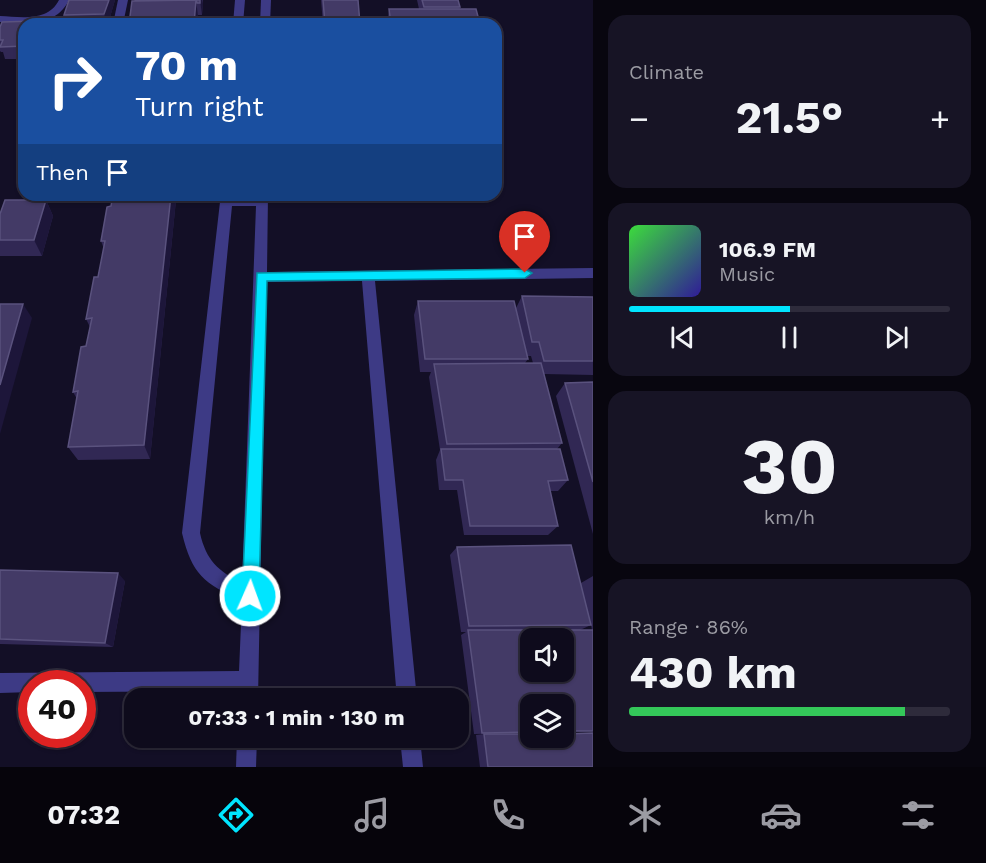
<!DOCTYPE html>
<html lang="en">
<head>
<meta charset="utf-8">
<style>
  body { margin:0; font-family:"Work Sans",sans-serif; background:#171425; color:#f1f3f6; height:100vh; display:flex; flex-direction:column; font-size:22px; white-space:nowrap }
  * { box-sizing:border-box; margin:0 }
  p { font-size:20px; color:#9b9ba3 }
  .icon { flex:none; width:33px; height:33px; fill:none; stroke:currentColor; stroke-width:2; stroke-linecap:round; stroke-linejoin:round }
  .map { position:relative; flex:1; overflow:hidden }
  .details { display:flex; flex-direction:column; gap:15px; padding:15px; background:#08060f; width:393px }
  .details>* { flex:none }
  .top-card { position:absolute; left:18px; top:18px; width:484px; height:183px; border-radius:18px; box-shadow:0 2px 4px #0004,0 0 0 2px #2e2b3b; background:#1a4fa0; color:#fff; overflow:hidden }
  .controls { position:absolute; left:520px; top:628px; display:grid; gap:12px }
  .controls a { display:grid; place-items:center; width:54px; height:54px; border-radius:12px; background:#0e0b1c; box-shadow:0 2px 4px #0004,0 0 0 2px #2e2b3b; font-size:30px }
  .speed { position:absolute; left:18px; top:670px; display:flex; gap:12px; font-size:30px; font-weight:700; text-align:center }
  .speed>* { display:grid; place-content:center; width:78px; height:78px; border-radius:50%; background:#0e0b1c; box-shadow:0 2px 4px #0004,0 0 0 2px #2e2b3b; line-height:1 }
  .speed .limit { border:9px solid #d22; background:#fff; color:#111 }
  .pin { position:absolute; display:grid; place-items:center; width:51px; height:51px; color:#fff; margin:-62px -26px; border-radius:50% 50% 50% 0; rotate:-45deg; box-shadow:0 0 6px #0007 }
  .pin .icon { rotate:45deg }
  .me { position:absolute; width:66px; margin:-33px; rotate:2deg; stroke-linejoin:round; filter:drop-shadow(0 0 4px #0008) }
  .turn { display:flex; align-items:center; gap:21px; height:126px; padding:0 18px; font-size:27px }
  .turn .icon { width:78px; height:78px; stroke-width:2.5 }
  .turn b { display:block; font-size:42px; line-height:51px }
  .then { display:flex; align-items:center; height:57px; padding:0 18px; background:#0003; gap:12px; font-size:22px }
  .big { font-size:45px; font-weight:700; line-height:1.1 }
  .details .card { flex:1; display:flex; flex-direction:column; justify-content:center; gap:9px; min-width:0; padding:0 21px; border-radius:18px; background:#171425 }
  .details .dial { align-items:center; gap:0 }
  .dial b { font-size:78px; line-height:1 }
  .song { display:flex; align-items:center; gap:18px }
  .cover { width:72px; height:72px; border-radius:9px; background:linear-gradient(135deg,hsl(120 70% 55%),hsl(250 70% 35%)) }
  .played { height:6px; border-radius:3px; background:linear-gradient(90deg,#00e5ff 50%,#2e2b3b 50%) }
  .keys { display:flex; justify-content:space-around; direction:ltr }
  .heat { display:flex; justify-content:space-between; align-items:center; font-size:33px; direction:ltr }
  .charge { height:9px; border-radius:4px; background:linear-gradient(90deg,#34c759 86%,#2e2b3b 0) }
  .trip { position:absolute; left:124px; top:688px; width:345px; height:60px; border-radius:18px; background:#0e0b1c; box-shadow:0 2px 4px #0004,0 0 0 2px #2e2b3b; font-weight:700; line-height:60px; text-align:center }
  .tabs { display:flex; height:96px; justify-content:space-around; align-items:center; background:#06040b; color:#9b9ba3 }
  .tabs .icon { width:42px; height:42px }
  .tabs .current { color:#00e5ff }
  .tabs b { font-size:27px; color:#f1f3f6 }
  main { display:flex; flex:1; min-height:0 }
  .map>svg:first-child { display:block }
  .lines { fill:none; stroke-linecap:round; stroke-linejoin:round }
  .minor { fill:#3d3a85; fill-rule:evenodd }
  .wall { fill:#312854; fill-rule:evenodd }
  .shaded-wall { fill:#1d163a }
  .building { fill:#433a66; stroke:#5a527e; stroke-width:1.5; fill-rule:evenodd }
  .route { fill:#00e5ff; stroke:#0095a6; stroke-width:1.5 }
</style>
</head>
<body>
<main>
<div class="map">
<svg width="593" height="767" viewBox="0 0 593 767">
  <rect width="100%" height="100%" fill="#130f26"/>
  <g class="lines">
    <g class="minor">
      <path d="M59 0H69C56 27 26 23 0 22V16C21 17 48 22 59 0Z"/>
      <path d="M118 0H128L123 24H113Z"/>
      <path d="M235 0H245L243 24H233Z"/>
      <path d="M261 0H271L270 24H260Z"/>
      <path d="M256 195H268L267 272 593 268V278L375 281 417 699H397L362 281 266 282 258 699H238V691L82 692V684H32V692L0 693V673L239 671 242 601C204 583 192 575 182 533L220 202 226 198 256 197ZM232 206H256L242 583C218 571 206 560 200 533Z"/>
      <path d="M237 738H257L256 767H236Z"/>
      <path d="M400 738H420L423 767H403Z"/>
    </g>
  </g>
  <g class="wall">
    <path d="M115 0 108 24H64L66 22 64 15Z"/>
    <path d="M136 0H203L202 15H198V24L135 1Z"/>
    <path d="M321 0H358L360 24H323Z"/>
    <path d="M417 0H458L460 9 480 24H387L389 9H419Z"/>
    <path d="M24 24V59H5L3 52H1L0 51V27Z"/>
    <path d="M46 200 53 216 42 256H0V214Z"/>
    <path d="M176 200 150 459 78 460 68 447 77 399 73 392 86 346 90 327 86 319 98 277 104 249 101 241Z"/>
    <path d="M522 296 593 297V375L544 374 562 443 557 449 568 480 558 491H550L558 526 548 535H464L457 490H439L436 460 440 450 429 377 431 372H420L414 315 418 301 516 308ZM527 356H531L533 363H525L528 359Z"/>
    <path d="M593 382V534L556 396 565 383Z"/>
    <path d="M457 547 581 583 593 576V731L564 732V705H531V733L474 734 461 635 466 632H461L450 555ZM591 625 592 630H580Z"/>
    <path d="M0 570 125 581 113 647 0 644Z"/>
    <path d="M484 734 593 767H480L476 735Z"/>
  </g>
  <g class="shaded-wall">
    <path d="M109 0H115L108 24H107L104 14Z"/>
    <path d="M196 0 198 16V24H194Z"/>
    <path d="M200 0H202L203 4 202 15Z"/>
    <path d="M171 195H175L176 200 150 459 144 445Z"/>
    <path d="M46 200 53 216 42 256 34 240Z"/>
    <path d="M23 304 32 318 0 434V385Z"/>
    <path d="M118 573 125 581 113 647 105 643Z"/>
  </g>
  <g class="building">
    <path d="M69 0H109L104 14 64 15Z"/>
    <path d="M136 0H187L135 1Z"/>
    <path d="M196 0 194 24H129L132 1Z"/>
    <path d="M196 0H200V3H197Z"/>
    <path d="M323 0H358L360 24H325Z"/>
    <path d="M422 0H458L460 7H424Z"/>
    <path d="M389 9H476L480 24H391Z"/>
    <path d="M35 21 34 24H24V46L0 47 3 40H0V27L2 22Z"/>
    <path d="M96 21 95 24H64V22Z"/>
    <path d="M200 21H212V24H199Z"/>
    <path d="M113 195H171L144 445 68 447 78 391 73 392 81 347 86 346 92 318 86 319 94 277H98L105 241H101L107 207 111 206Z"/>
    <path d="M5 200H46L34 240H0V214Z"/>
    <path d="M522 296 593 297V361H544L539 342H532Z"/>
    <path d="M418 301H514L528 359H425Z"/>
    <path d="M0 304H23L0 385Z"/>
    <path d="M541 363 562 443 447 444 434 364Z"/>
    <path d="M593 382V482L565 383Z"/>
    <path d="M441 449H560L568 480 548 481 558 526H470L463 480H445Z"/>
    <path d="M571 545 591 625 469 626 457 547Z"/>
    <path d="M0 570 118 573 105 643 0 639Z"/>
    <path d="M468 630H593V731H564V705H531V732L482 733ZM531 639H564V672H531Z"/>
    <path d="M593 733V767H488L484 734H531V738H564V734Z"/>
  </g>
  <path class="route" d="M525 269 532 273 525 278 267 281 259 596 256 602 250 604 245 602 242 596 257 273Z"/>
</svg>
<div class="controls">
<a><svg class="icon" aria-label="sound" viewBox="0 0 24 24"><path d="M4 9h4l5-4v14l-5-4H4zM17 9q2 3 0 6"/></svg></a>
<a><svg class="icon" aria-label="layers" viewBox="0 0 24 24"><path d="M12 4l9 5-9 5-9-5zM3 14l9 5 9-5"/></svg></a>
</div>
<div class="speed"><div class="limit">40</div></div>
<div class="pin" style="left:525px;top:273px;background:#d93025"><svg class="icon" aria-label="arrive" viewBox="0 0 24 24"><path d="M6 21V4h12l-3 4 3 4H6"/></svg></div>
<svg class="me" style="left:250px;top:596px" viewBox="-20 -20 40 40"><circle r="17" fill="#00e5ff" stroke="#fff" stroke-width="3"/><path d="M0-11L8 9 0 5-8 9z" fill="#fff"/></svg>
<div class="trip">07:33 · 1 min · 130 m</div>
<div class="top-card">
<div class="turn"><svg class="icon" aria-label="right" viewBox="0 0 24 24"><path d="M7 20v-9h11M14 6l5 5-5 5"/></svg><div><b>70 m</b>Turn right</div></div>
<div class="then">Then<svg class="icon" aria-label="arrive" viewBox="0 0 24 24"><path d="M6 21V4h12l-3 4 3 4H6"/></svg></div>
</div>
</div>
<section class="details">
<div class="card"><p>Climate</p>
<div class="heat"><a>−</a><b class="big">21.5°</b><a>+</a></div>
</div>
<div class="card">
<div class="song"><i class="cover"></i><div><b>106.9 FM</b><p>Music</p></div></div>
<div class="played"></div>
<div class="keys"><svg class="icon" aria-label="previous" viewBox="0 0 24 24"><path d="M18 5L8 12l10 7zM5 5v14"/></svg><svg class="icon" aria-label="pause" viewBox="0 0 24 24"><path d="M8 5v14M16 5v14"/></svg><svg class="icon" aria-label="next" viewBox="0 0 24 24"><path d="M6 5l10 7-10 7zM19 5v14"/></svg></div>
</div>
<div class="card dial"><b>30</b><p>km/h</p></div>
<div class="card"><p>Range · 86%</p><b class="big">430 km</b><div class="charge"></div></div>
</section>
</main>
<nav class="tabs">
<b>07:32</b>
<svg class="icon current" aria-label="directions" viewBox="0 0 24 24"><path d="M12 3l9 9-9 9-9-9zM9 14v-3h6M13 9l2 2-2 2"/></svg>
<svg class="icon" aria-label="music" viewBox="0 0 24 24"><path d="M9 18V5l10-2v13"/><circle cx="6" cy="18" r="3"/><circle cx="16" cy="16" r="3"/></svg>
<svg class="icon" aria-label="phone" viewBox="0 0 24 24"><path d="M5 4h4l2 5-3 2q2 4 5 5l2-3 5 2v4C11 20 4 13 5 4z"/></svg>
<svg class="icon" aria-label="climate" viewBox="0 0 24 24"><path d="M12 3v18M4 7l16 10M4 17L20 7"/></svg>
<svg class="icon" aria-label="car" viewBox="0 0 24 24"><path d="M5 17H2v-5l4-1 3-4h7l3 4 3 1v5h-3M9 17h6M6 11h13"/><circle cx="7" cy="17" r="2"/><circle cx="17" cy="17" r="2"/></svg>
<svg class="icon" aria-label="filters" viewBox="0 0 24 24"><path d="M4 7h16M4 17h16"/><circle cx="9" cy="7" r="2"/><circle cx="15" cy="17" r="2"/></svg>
</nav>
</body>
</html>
